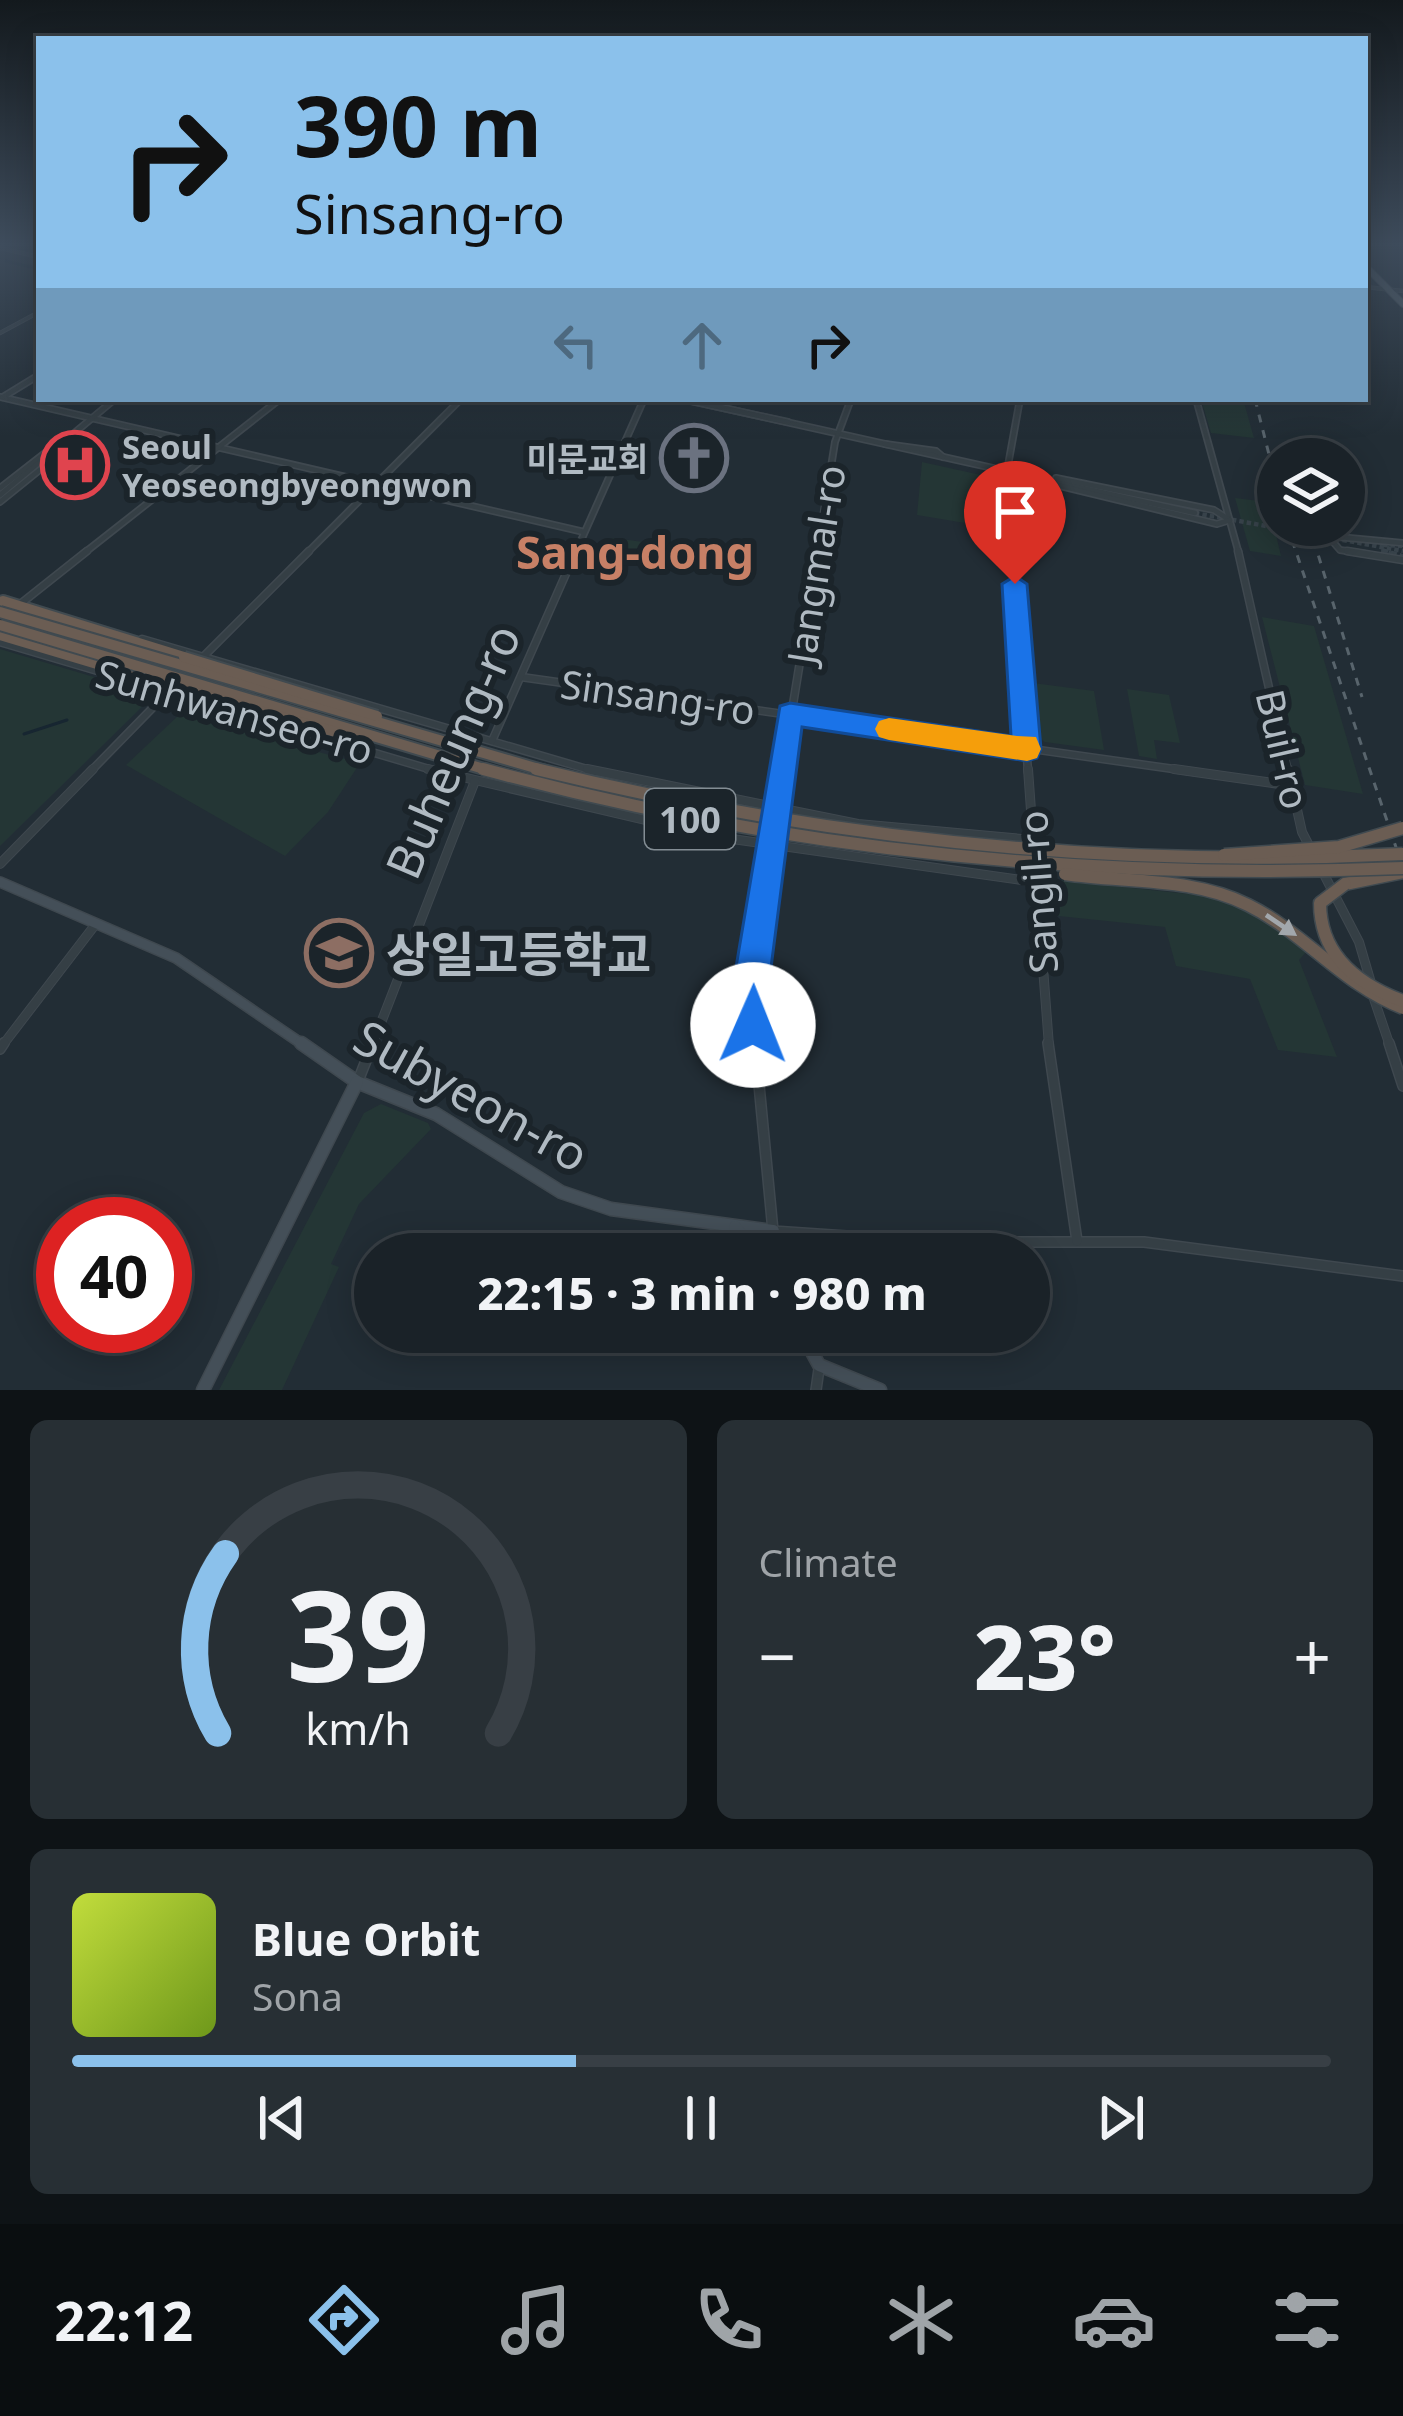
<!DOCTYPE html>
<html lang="en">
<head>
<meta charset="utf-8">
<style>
  body { margin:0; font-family:"Noto Sans","Noto Sans KR",sans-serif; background:#272f34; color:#f1f3f6; height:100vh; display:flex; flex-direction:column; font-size:45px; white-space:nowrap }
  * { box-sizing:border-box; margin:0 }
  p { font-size:39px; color:#9fa4a8 }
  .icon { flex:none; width:66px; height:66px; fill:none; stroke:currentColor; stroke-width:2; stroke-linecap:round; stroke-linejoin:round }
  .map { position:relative; height:1390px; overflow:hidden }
  .sheet { display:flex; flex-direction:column; gap:30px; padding:30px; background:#0e1316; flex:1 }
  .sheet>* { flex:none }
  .banner { position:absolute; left:36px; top:36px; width:1332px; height:366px; border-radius:0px; box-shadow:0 6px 30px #0003,0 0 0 3px #383f45; background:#8bc1eb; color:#111; overflow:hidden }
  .controls { position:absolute; left:1257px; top:438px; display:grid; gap:24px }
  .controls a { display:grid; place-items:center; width:108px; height:108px; border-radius:50%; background:#1a2228; box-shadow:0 6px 30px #0003,0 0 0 3px #383f45; font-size:60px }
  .speed { position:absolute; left:36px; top:1197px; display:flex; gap:24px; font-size:60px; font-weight:700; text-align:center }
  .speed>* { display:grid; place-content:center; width:156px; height:156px; border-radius:50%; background:#1a2228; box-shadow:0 6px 30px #0003,0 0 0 3px #383f45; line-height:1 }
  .speed .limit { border:18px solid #d22; background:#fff; color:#111 }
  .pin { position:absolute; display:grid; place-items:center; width:102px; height:102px; color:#fff; margin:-123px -51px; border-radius:50% 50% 50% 0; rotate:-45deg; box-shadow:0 0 12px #0007 }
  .pin .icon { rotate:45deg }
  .me { position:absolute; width:132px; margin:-66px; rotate:1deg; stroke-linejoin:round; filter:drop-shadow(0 0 9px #0008) }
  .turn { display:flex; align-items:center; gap:42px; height:252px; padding:0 60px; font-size:54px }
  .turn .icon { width:156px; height:156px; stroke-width:2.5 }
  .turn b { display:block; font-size:84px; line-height:102px }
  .lanes { display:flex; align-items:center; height:114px; padding:0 60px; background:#0003; justify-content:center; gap:60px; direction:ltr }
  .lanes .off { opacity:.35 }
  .big { font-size:90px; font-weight:800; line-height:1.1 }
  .sheet .card { flex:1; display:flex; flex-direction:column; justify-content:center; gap:18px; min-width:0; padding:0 42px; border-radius:18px; background:#272f34 }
  .sheet .dial { align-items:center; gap:0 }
  .dial svg { height:312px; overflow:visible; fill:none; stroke:#383f45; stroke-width:7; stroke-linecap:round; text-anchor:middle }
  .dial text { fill:#f1f3f6; stroke:none }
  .song { display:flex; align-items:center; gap:36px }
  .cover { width:144px; height:144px; border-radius:18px; background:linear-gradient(135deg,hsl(70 70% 55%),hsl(80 70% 35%)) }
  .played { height:12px; border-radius:6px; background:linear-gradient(90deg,#8bc1eb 40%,#383f45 40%) }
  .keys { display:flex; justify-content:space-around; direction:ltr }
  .heat { display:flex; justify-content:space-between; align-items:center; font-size:66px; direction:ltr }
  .sheet .tiles { flex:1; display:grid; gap:30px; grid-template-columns:1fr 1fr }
  .card:last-child { grid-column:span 2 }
  .trip { position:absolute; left:354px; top:1233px; width:696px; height:120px; border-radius:60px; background:#1a2228; box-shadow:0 6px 30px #0003,0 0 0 3px #383f45; font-weight:800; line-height:120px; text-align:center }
  .menu { display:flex; height:192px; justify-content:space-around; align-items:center; background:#0a0e10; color:#9fa4a8 }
  .menu .icon { width:84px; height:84px }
  .menu .on { color:#8bc1eb }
  .menu b { font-size:54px; color:#f1f3f6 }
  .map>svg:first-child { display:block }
  .green { fill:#243635 }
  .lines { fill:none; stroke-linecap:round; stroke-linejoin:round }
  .stream { stroke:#172631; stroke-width:3 }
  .tertiary-tunnel-far1 { stroke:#37424a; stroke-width:4.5; stroke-dasharray:4.5 3; stroke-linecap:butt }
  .tertiary-tunnel { stroke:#37424a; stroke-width:6; stroke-dasharray:6 3; stroke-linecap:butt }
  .tertiary-far4-casing { stroke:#3f484f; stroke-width:4.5 }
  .tertiary-far3-casing { stroke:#3f484f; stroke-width:8 }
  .tertiary-far2-casing { stroke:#3f484f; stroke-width:9 }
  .tertiary-far1-casing { stroke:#3f484f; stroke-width:10 }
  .tertiary-casing { stroke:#3f484f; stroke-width:12 }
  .secondary-far1-casing { stroke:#3f484f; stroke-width:12 }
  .secondary-casing { stroke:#3f484f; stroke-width:15 }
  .primary-casing { stroke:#3f484f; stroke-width:8 }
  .motorway-far1-casing { stroke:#404a50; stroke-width:14 }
  .motorway-casing { stroke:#404a50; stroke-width:15 }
  .tertiary-far4 { stroke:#353f45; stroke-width:3 }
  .tertiary-far3 { stroke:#353f45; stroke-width:4.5 }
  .tertiary-far2 { stroke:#353f45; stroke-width:6 }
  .tertiary-far1 { stroke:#353f45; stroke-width:8 }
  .tertiary { stroke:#353f45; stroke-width:9 }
  .secondary-far1 { stroke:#444f58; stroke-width:9 }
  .secondary { stroke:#444f58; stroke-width:12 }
  .primary { stroke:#535e65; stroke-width:6 }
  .motorway-far1 { stroke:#6b5d53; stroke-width:10 }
  .motorway { stroke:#6b5d53; stroke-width:12 }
  .rail { stroke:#58646c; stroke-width:3; stroke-dasharray:8 8; stroke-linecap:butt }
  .motorway-bridge-far1-casing { stroke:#404a50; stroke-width:14; stroke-linecap:butt }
  .motorway-bridge-casing { stroke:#404a50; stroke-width:15; stroke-linecap:butt }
  .motorway-bridge-far1 { stroke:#6b5d53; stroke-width:10 }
  .motorway-bridge { stroke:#6b5d53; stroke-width:12 }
  .oneway { fill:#a2a7ac }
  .route { fill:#1a73e8; stroke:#114b97; stroke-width:3 }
  .slow { fill:#f59e0b }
  .labels { text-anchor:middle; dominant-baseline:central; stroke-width:12; stroke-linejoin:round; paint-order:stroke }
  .far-poi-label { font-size:33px; font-weight:bold; fill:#b0bac2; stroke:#1b242a; text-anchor:start }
  .shield { fill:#1b242a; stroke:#838d94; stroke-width:3 }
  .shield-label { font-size:36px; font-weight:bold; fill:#b0bac2 }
  .street-label { font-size:39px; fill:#b0bac2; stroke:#1b242a }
  .quarter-label { font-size:45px; font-weight:bold; fill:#c78066; stroke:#1b242a }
  .near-street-label { font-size:48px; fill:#b0bac2; stroke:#1b242a }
  .near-poi-label { font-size:48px; font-weight:bold; fill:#b0bac2; stroke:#1b242a; text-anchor:start }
</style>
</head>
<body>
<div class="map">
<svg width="1403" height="1390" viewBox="0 0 1403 1390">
  <rect width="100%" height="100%" fill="#222d35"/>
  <g class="green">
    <path d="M1201 399H1243L1254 438 1211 433Z"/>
    <path d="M922 462 999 479 1001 501 982 500 983 526 917 515Z"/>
    <path d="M1235 498 1268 502 1281 556 1250 551Z"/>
    <path d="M613 538 674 546 669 569 604 560Z"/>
    <path d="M1262 617 1314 626 1363 794 1305 785Z"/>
    <path d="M0 649 151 694V698L0 846Z"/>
    <path d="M1033 683 1094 691 1104 750 1045 742 1038 737Z"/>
    <path d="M1127 689 1169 695 1180 743 1154 740 1157 759 1139 756Z"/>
    <path d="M179 715 360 763 328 812 285 856 126 765Z"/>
    <path d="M1047 879 1217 897 1259 915 1308 950 1299 960 1337 1057 1278 1050 1250 979 1176 966 1165 927 1049 915Z"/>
    <path d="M381 1104 428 1123 431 1129 359 1204 331 1264 339 1267 282 1390H219L364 1113Z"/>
  </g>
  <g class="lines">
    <g class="stream">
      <path d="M6 261 39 269"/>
      <path d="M24 734 67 720"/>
    </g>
    <g class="tertiary-tunnel-far1">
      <path d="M1195 513 1403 551"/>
      <path d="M1383 545 1403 546"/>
      <path d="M1381 551 1393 554"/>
    </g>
    <path class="tertiary-tunnel" d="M1382 551 1403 557"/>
    <g class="tertiary-far4-casing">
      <g id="tertiary-far4">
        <path d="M0 248 39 257"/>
        <path d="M1365 287 1403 291"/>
        <path d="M0 333 39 312"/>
        <path d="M29 381 39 375"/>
      </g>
    </g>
    <g class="tertiary-far3-casing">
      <g id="tertiary-far3">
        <path d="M0 397 584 532"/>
        <path d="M3 397 34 378"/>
        <path d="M683 399 1195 513"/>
        <path d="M1196 399 1239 554"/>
        <path d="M691 401 788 422"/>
        <path d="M885 444 936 451 943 457"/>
        <path d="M1056 478 1214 510 1228 519"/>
        <path d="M1048 483 1217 524 1230 520"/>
        <path d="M0 488 54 446"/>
        <path d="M0 495 115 399"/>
        <path d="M0 502 62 452 68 441"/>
        <path d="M83 554 280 399"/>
        <path d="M306 554 461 399"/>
        <path d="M575 554 644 399"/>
        <path d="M817 554 835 442 851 399"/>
        <path d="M1013 554 1007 471 1020 399"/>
        <path d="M1366 554 1340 550 1328 536 1403 543"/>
      </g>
    </g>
    <g class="tertiary-far2-casing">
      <g id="tertiary-far2">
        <path d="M1013 551 1028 772"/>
        <path d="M1238 551 1288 772"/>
        <path d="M1347 551 1403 560"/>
        <path d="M19 605 87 551"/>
        <path d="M142 639 597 772"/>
        <path d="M0 642 439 772"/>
        <path d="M205 655 309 551"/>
        <path d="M521 677 1195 772"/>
        <path d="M492 741 576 551"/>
        <path d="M90 772 170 690"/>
        <path d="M782 772 818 551"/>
      </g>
    </g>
    <g class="tertiary-far1-casing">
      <g id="tertiary-far1">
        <path d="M428 769 718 837 1036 882"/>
        <path d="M587 769 858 824 1033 840"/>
        <path d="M1028 769 1033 838"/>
        <path d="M1174 769 1294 786"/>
        <path d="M1288 769 1302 832 1359 942 1371 983"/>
        <path d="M775 819 783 769"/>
        <path d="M1035 863 1049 1046"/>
        <path d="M0 864 93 769"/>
        <path d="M1373 996 1390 1046"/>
        <path d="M2 1046 95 925"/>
        <path d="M372 1046 475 781"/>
        <path d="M755 1046 750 991 773 832"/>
      </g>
    </g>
    <g class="tertiary-casing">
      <g id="tertiary">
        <path d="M755 1043 773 1231 935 1242H1144L1403 1276"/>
        <path d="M1048 1043 1077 1241"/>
        <path d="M1389 1043 1403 1086"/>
        <path d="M0 1049 4 1043"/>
        <path d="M358 1081 373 1043"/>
        <path d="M787 1254 805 1236"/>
        <path d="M816 1390 819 1369"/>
      </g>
    </g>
    <g class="secondary-far1-casing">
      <path id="secondary-far1" d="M0 882 176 958 305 1046"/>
    </g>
    <g class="secondary-casing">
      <g id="secondary">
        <path d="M301 1043 357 1082 436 1114 561 1192 611 1209 773 1231 777 1254"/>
        <path d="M735 1227 757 1254"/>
        <path d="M801 1332 819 1365 880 1390"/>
        <path d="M203 1390 357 1082"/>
      </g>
    </g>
    <g class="primary-casing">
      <path id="primary" d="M1365 266 1403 304"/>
    </g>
    <g class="motorway-far1-casing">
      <g id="motorway-far1">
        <path d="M3 601 184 657"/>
        <path d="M0 635 157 682"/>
      </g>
    </g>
    <g class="motorway-casing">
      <path id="motorway" d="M1345 884 1403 872"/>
    </g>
    <use href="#tertiary-far4" class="tertiary-far4"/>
    <use href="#tertiary-far3" class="tertiary-far3"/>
    <use href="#tertiary-far2" class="tertiary-far2"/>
    <use href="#tertiary-far1" class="tertiary-far1"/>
    <use href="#tertiary" class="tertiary"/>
    <use href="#secondary-far1" class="secondary-far1"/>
    <use href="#secondary" class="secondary"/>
    <use href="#primary" class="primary"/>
    <use href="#motorway-far1" class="motorway-far1"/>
    <use href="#motorway" class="motorway"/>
    <g class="rail">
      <path d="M1255 399 1278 490"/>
      <path d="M1287 525 1403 868"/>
      <path d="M1309 525 1362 697"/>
    </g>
    <g class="motorway-bridge-far1-casing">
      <g id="motorway-bridge-far1">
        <path d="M0 612 549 772"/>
        <path d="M0 625 494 772"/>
        <path d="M184 657 377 716"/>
        <path d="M157 682 339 733"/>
      </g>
    </g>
    <g class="motorway-bridge-casing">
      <g id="motorway-bridge">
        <path d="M483 769C785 851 1091 881 1403 868"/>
        <path d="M536 769C822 839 1109 869 1403 854"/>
        <path d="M1224 855 1339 847 1403 828"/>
        <path d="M1065 874C1125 883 1193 877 1248 905 1305 933 1343 985 1403 1008"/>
        <path d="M1345 884 1320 903C1320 955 1357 984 1403 1001"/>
      </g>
    </g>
    <use href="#motorway-bridge-far1" class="motorway-bridge-far1"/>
    <use href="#motorway-bridge" class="motorway-bridge"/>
  </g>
  <defs><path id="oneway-solid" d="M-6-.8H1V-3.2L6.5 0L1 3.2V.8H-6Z" transform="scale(3)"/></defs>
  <use class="oneway" href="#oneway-solid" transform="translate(1281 925) rotate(34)"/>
  <linearGradient id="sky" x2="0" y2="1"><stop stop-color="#13191d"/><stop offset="0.56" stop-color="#3e4c5c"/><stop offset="1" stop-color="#3e4c5c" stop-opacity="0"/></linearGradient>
  <rect width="1403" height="436" fill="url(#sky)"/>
  <path class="route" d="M1015 576 1027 584 1041 749 1037 758 1027 761 802 727 768 991 772 1025 766 1038 753 1043 740 1038 732 991 780 706 790 703 1011 736 1002 584Z"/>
  <path class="slow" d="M889 718 1017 736 1036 737 1041 749 1037 758 1027 761 889 740 879 737 875 729 879 721Z"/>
  <defs>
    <g id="church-ring" transform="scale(3.45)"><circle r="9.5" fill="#1b242a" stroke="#6b7280" stroke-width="1.5"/><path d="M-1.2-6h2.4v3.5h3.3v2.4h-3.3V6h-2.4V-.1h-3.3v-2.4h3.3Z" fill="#6b7280"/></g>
    <g id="hospital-ring" transform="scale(3.45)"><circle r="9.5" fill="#1b242a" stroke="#e0444e" stroke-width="1.5"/><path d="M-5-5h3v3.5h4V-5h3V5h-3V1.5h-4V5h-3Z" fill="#e0444e"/></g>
    <g id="school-ring" transform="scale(3.45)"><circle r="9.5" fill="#1b242a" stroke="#8d6e63" stroke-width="1.5"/><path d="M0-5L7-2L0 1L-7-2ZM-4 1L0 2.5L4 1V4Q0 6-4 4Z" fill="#8d6e63"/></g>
  </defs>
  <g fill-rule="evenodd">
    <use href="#church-ring" x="694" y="458"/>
    <use href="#hospital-ring" x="75" y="465"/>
    <use href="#school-ring" x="339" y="953"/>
  </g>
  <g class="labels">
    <g class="far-poi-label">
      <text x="122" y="446">Seoul<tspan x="122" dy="38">Yeoseongbyeongwon</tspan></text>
      <text x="648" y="458" text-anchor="end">미문교회</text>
    </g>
    <rect class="shield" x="645" y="789" width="90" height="60" rx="9"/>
    <g class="shield-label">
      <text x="690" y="819">100</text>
    </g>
    <g class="street-label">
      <text transform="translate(815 564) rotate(-81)">Jangmal-ro</text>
      <text transform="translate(658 696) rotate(8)">Sinsang-ro</text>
      <text transform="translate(235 711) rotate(16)">Sunhwanseo-ro</text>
      <text transform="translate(1284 749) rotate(77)">Buil-ro</text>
      <text transform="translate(1037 892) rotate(-94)">Sangil-ro</text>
    </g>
    <g class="quarter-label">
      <text x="635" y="551">Sang-dong</text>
    </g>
    <g class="near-street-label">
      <text transform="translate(452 751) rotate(-67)">Buheung-ro</text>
      <text transform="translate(472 1095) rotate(29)">Subyeon-ro</text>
    </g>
    <g class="near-poi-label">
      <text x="386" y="953">상일고등학교</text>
    </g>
  </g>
</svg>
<div class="controls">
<a><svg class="icon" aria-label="layers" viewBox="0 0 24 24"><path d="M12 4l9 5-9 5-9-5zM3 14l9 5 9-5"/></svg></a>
</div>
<div class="speed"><div class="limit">40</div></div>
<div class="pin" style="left:1015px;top:584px;background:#d93025"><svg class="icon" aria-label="arrive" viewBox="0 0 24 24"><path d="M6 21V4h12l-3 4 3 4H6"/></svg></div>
<svg class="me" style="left:753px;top:1025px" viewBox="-20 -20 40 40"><circle r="19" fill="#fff"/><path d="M0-13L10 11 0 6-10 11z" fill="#1a73e8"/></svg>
<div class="trip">22:15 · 3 min · 980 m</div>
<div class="banner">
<div class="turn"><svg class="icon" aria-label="right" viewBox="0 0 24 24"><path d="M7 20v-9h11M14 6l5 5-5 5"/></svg><div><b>390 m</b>Sinsang-ro</div></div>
<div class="lanes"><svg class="icon off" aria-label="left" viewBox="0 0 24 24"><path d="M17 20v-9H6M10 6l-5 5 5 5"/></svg><svg class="icon off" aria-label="ahead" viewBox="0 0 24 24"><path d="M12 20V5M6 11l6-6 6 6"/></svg><svg class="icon" aria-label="right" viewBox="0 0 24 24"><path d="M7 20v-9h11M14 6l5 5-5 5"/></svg></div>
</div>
</div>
<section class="sheet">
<div class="tiles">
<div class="card dial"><svg viewBox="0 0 100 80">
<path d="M14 69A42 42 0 1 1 86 69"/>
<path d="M14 69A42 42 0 0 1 16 23" stroke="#8bc1eb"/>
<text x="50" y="56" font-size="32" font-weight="700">39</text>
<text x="50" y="72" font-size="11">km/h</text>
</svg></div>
<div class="card"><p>Climate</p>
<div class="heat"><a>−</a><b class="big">23°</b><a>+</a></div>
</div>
<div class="card">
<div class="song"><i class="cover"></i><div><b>Blue Orbit</b><p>Sona</p></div></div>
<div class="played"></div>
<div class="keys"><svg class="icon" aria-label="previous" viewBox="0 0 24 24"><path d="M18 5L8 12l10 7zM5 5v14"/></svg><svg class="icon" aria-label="pause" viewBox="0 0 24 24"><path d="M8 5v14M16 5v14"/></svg><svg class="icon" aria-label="next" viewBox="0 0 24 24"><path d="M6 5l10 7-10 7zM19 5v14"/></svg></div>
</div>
</div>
</section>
<nav class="menu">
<b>22:12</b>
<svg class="icon on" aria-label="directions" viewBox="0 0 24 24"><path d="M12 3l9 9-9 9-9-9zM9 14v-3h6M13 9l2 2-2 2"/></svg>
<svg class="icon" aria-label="music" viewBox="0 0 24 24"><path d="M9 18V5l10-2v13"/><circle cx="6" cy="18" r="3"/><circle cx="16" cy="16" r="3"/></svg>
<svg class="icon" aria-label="phone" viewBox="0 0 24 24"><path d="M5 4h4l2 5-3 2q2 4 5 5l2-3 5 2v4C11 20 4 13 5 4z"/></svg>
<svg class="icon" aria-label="climate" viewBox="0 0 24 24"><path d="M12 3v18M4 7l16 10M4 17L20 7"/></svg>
<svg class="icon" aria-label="car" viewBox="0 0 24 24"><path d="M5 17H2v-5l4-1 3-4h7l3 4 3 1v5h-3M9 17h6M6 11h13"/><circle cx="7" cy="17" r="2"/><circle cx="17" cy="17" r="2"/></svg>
<svg class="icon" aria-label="filters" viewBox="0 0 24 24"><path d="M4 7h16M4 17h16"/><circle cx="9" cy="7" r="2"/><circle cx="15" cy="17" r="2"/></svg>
</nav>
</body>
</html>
